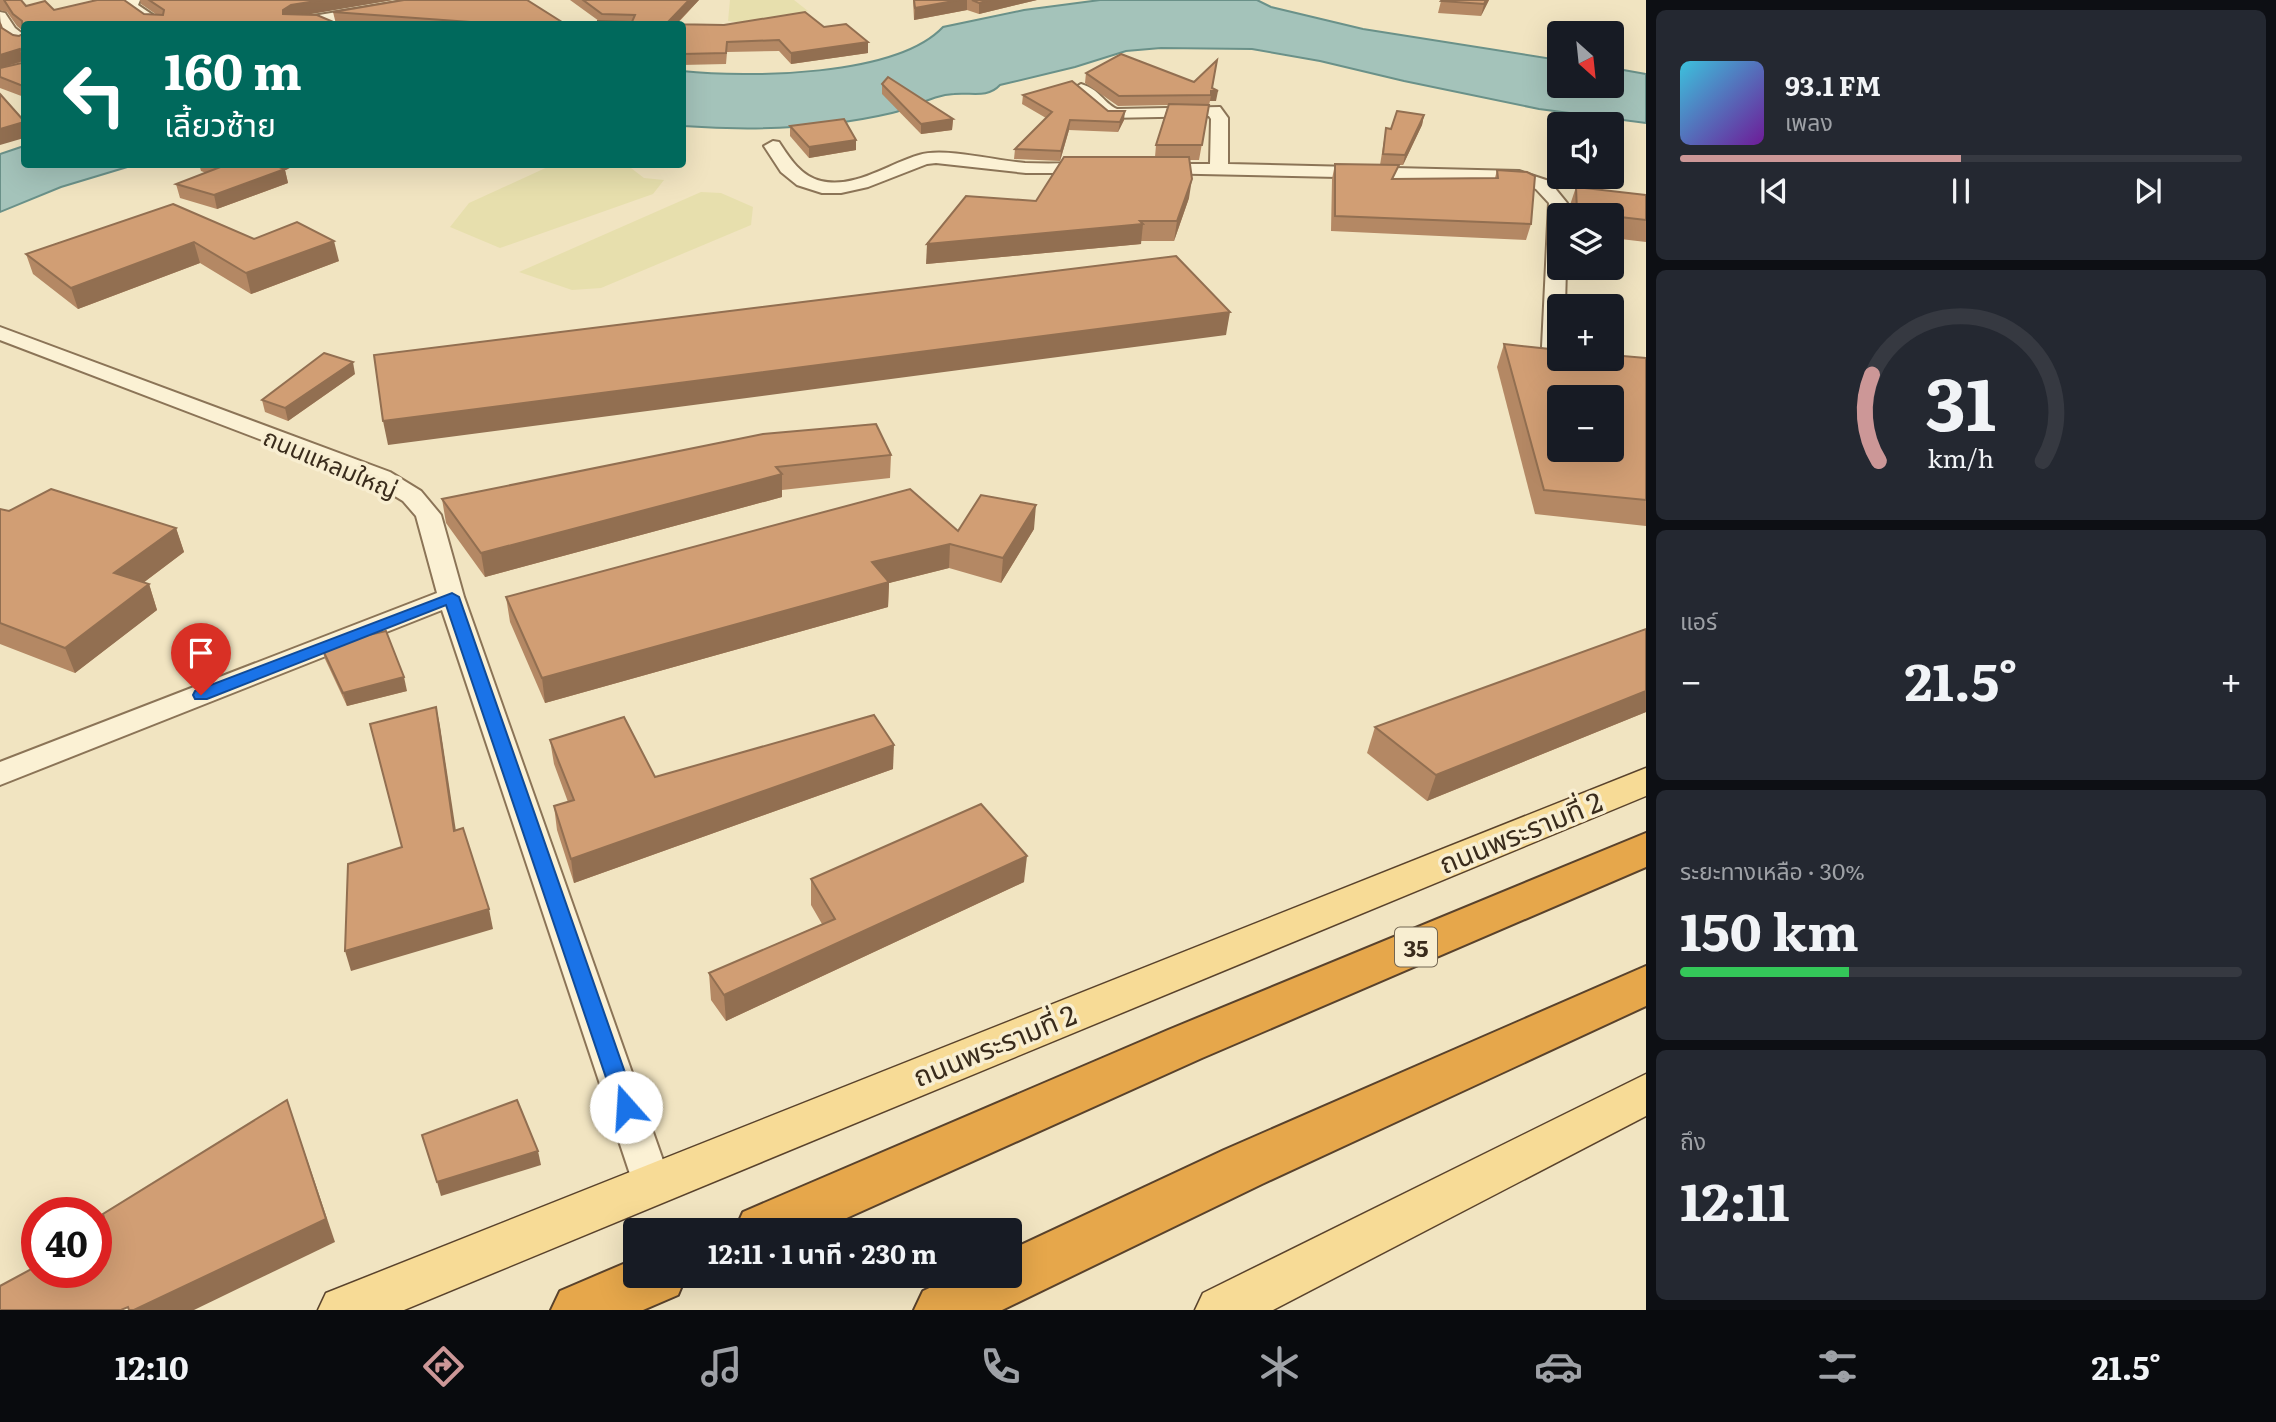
<!DOCTYPE html>
<html lang="th">
<head>
<meta charset="utf-8">
<style>
  body { margin:0; font-family:Literata,"Noto Sans Thai",serif; background:#242831; color:#f1f3f6; height:100vh; display:flex; flex-direction:column; font-size:26px; white-space:nowrap }
  * { box-sizing:border-box; margin:0 }
  p { font-size:23px; color:#9ea1a6 }
  .icon { flex:none; width:38px; height:38px; fill:none; stroke:currentColor; stroke-width:2; stroke-linecap:round; stroke-linejoin:round }
  .map { position:relative; flex:1; overflow:hidden }
  .sheet { display:flex; flex-direction:column; gap:10px; padding:10px; background:#0d0f14; width:630px }
  .sheet>* { flex:none }
  .hud { position:absolute; left:21px; top:21px; width:665px; height:147px; border-radius:7px; box-shadow:0 7px 28px #0002; background:#00695c; color:#fff; overflow:hidden }
  .needle { width:46px; rotate:153deg }
  .fabs { position:absolute; left:1547px; top:21px; display:grid; gap:14px }
  .fabs a { display:grid; place-items:center; width:77px; height:77px; border-radius:7px; background:#171b24; box-shadow:0 7px 28px #0002; font-size:35px }
  .speed { position:absolute; left:21px; top:1197px; display:flex; gap:14px; font-size:35px; font-weight:700; text-align:center }
  .speed>* { display:grid; place-content:center; width:91px; height:91px; border-radius:50%; background:#171b24; box-shadow:0 7px 28px #0002; line-height:1 }
  .speed .limit { border:10px solid #d22; background:#fff; color:#111 }
  .pin { position:absolute; display:grid; place-items:center; width:60px; height:60px; color:#fff; margin:-72px -30px; border-radius:50% 50% 50% 0; rotate:-45deg; box-shadow:0 0 7px #0007 }
  .pin .icon { rotate:45deg }
  .me { position:absolute; width:77px; margin:-38px; rotate:341deg; stroke-linejoin:round; filter:drop-shadow(0 0 5px #0008) }
  .turn { display:flex; align-items:center; gap:24px; height:147px; padding:0 28px; font-size:32px }
  .turn .icon { width:91px; height:91px; stroke-width:2.5 }
  .turn b { display:block; font-size:49px; line-height:60px }
  .big { font-size:52px; font-weight:700; line-height:1.1 }
  .sheet .tile { flex:1; display:flex; flex-direction:column; justify-content:center; gap:10px; min-width:0; padding:0 24px; border-radius:10px; background:#242831 }
  .sheet .dial { align-items:center; gap:0 }
  .dial svg { height:182px; overflow:visible; fill:none; stroke:#363941; stroke-width:7; stroke-linecap:round; text-anchor:middle }
  .dial text { fill:#f1f3f6; stroke:none }
  .song { display:flex; align-items:center; gap:21px }
  .cover { width:84px; height:84px; border-radius:10px; background:linear-gradient(135deg,hsl(190 70% 55%),hsl(280 70% 35%)) }
  .played { height:7px; border-radius:4px; background:linear-gradient(90deg,#cc9797 50%,#363941 50%) }
  .keys { display:flex; justify-content:space-around; direction:ltr }
  .heat { display:flex; justify-content:space-between; align-items:center; font-size:38px; direction:ltr }
  .charge { height:10px; border-radius:5px; background:linear-gradient(90deg,#34c759 30%,#363941 0) }
  .trip { position:absolute; left:623px; top:1218px; width:399px; height:70px; border-radius:7px; background:#171b24; box-shadow:0 7px 28px #0002; font-weight:700; line-height:70px; text-align:center }
  .tabs { display:flex; height:112px; justify-content:space-around; align-items:center; background:#090b0e; color:#9ea1a6 }
  .tabs .icon { width:49px; height:49px }
  .tabs .on { color:#cc9797 }
  .tabs b { font-size:32px; color:#f1f3f6 }
  main { display:flex; flex:1; min-height:0 }
  .map>svg:first-child { display:block }
  .farmland { fill:#e7dfad }
  .water { fill:#a4c3ba; stroke:#6a9189; stroke-width:2 }
  .lines { fill:none; stroke-linecap:round; stroke-linejoin:round }
  .minor-casing { stroke:#8b7457; stroke-width:4 }
  .major-casing { stroke:#59422c; stroke-width:3 }
  .highway-casing { stroke:#59422c; stroke-width:4 }
  .minor { fill:#fbf1d4; fill-rule:evenodd }
  .major { fill:#f7db96; fill-rule:evenodd }
  .highway { fill:#e6a74b; fill-rule:evenodd }
  .wall { fill:#b48864 }
  .shaded-wall { fill:#926f51 }
  .building { fill:#d19e74; stroke:#926f51; stroke-width:2; fill-rule:evenodd }
  .route { fill:#1a73e8; stroke:#114b97; stroke-width:2 }
  .labels { text-anchor:middle; dominant-baseline:central; stroke-width:7; stroke-linejoin:round; paint-order:stroke }
  .shield { fill:#f8eed1; stroke:#736652; stroke-width:2 }
  .shield-label { font-size:23px; font-weight:bold; fill:#3a2c1c }
  .street-label { font-size:24px; fill:#3a2c1c; stroke:#f8eed1 }
  .near-street-label { font-size:28px; fill:#3a2c1c; stroke:#f8eed1 }
</style>
</head>
<body>
<main>
<div class="map">
<svg width="1646" height="1310" viewBox="0 0 1646 1310">
  <rect width="100%" height="100%" fill="#f1e4c1"/>
  <g class="farmland">
    <path d="M730 0H794L808 11 744 23 728 21Z"/>
    <path d="M552 165H627L644 178 664 180 653 194 500 248 450 227 469 203Z"/>
    <path d="M701 192 721 193 753 207 751 225 601 288 572 290 519 272Z"/>
  </g>
  <g class="water">
    <path d="M1100 0H1257L1271 7 1363 29 1559 60V86H1612V68L1646 74V123L1539 109 1404 81 1320 61 1252 49 1161 48 1126 51 1075 67 1000 85C987 99 971 92 954 94 933 95 913 108 892 113 824 129 752 131 683 126L682 71C747 78 896 77 943 27L1024 10Z"/>
    <path d="M24 146V164L134 165 61 187 0 212V154Z"/>
  </g>
  <g class="lines">
    <g class="minor-casing">
      <g id="minor">
        <path d="M126 0H140L138 5 166 24H149L125 9 123 6Z"/>
        <path d="M409 0H442L435 4 318 24H287L295 19Z"/>
        <path d="M0 12 5 13 15 28 24 35V46C5 42 0 29 0 12Z"/>
        <path d="M1081 84C1101 90 1102 102 1117 109L1220 107 1228 118V164L1519 171 1549 181 1567 203V215H1559V268H1566L1565 306H1559V359H1568L1559 363 1551 361 1542 347 1549 203 1536 189 1518 181 1153 173 1144 168 1147 164H1210L1211 119 1209 116 1108 118C1096 111 1097 108 1089 100 1084 96 1078 94 1073 89Z"/>
        <path d="M773 141 779 142C790 159 801 176 821 181 855 189 888 164 919 155 944 147 997 161 1025 163 1048 164 1072 163 1095 163L1104 168 1095 173H1026L936 163 927 164 868 187 841 193H822L797 185 781 172 764 146Z"/>
        <path d="M0 327 390 472 421 491 441 515 464 597 671 1183 666 1195 652 1200 638 1195 633 1183 442 610 0 785V762L437 593 416 516 403 501 372 482 0 340Z"/>
      </g>
    </g>
    <g class="major-casing">
      <g id="major">
        <path d="M1646 768V796L404 1310H318L326 1293Z"/>
        <path d="M1646 1074V1116L1273 1310H1195L1203 1293Z"/>
      </g>
    </g>
    <g class="highway-casing">
      <g id="highway">
        <path d="M1646 833V867L1202 1058 820 1230H735L743 1212 1168 1030Z"/>
        <path d="M1646 966V1006L1262 1184 1002 1310H914L923 1291 955 1276H1010V1250L1224 1150Z"/>
        <path d="M635 1259V1276H686L678 1295 643 1310H551L560 1291Z"/>
      </g>
    </g>
    <use href="#minor" class="minor"/>
    <use href="#major" class="major"/>
    <use href="#highway" class="highway"/>
  </g>
  <g class="wall">
    <path d="M0 0H21L26 6 54 10 157 15 141 4 140 0H393L308 14 336 24 333 12 565 24H24V97L0 88V68L22 63V62L0 68 2 28 13 35 19 36 23 34V31L17 26 7 12 0 10Z"/>
    <path d="M570 0H699L677 24 824 27 868 42V53L791 64 779 51 727 52 726 64 682 65V24L599 21Z"/>
    <path d="M913 0H1037L979 14 967 10 914 20Z"/>
    <path d="M1489 0 1481 16 1438 13 1441 1Z"/>
    <path d="M1086 73 1212 88 1216 101H1210L1209 105H1195H1209L1199 160H1189V198L1174 241H1141V244L926 264 1036 201 1155 157 1156 145 1168 105 1118 106 1085 83Z"/>
    <path d="M882 84 953 119 952 130 921 134 882 94Z"/>
    <path d="M1023 95 1108 111 1124 120 1118 132 1069 130 1060 161 1014 159 1015 149 1046 118 1022 104Z"/>
    <path d="M1424 115 1422 125 1403 165H1380L1386 128 1391 129Z"/>
    <path d="M790 126 856 150 809 158 790 136Z"/>
    <path d="M199 164H299L285 170 288 183 217 209 180 198 176 184 206 173 201 171Z"/>
    <path d="M1335 164 1396 179 1495 178 1497 170 1531 224 1526 240 1331 231 1332 179Z"/>
    <path d="M1576 187 1646 195V242L1612 238V215H1570L1569 208Z"/>
    <path d="M254 239 339 261 251 294 200 263 78 309 33 274 26 254Z"/>
    <path d="M1504 344 1646 358V526L1535 514 1497 367Z"/>
    <path d="M355 374 288 421 265 412 262 400Z"/>
    <path d="M891 455 890 478 782 490V497L485 577 446 523 442 499Z"/>
    <path d="M0 509 9 511 176 528 184 552 143 583 149 584 157 610 75 673 0 644Z"/>
    <path d="M1034 529 1001 583 949 568 889 583 888 607 545 703 510 622 506 597 958 531Z"/>
    <path d="M1646 629V712L1427 801 1367 753 1375 727Z"/>
    <path d="M321 646 407 691 347 706 325 659Z"/>
    <path d="M550 740 655 777 893 769 574 883 557 830 554 806 568 802 554 764Z"/>
    <path d="M811 879 1024 882 726 1021 711 1000 709 973 822 924 811 905Z"/>
  </g>
  <g class="shaded-wall">
    <path d="M322 0H393L294 17 283 14V10L291 5Z"/>
    <path d="M689 0H699L676 24H666Z"/>
    <path d="M959 0H967V10L914 20 915 8Z"/>
    <path d="M990 0H1037L979 14V3Z"/>
    <path d="M1486 0H1489L1481 16 1484 4Z"/>
    <path d="M868 42V53L791 64V53Z"/>
    <path d="M20 49 23 61 0 68V55Z"/>
    <path d="M1217 60 1212 91H1218L1216 101H1210Z"/>
    <path d="M1125 111 1124 120 1118 132 1120 122Z"/>
    <path d="M1424 115 1422 125 1403 165 1405 155Z"/>
    <path d="M953 119 952 130 921 134V124Z"/>
    <path d="M1070 120 1069 130 1060 161 1061 151Z"/>
    <path d="M24 122V138L0 145V129Z"/>
    <path d="M856 140V150L809 158V147Z"/>
    <path d="M264 164H299L285 170 288 183 217 209 214 195Z"/>
    <path d="M1192 179 1189 198 1174 241 1177 221Z"/>
    <path d="M1143 224 1141 244 926 264 927 244Z"/>
    <path d="M334 241 339 261 251 294 246 273Z"/>
    <path d="M194 242 200 263 78 309 71 288Z"/>
    <path d="M1230 312 1226 335 388 445 383 421Z"/>
    <path d="M353 362 355 374 288 421 285 408Z"/>
    <path d="M782 474V497L485 577 481 553Z"/>
    <path d="M1036 505 1034 529 1001 583 1003 558Z"/>
    <path d="M176 528 184 552 123 598 114 573Z"/>
    <path d="M950 544 949 568 889 583 888 607 545 703 542 678 872 562Z"/>
    <path d="M149 584 157 610 75 673 65 648Z"/>
    <path d="M404 677 407 691 347 706 343 693Z"/>
    <path d="M1646 691V712L1427 801 1436 775Z"/>
    <path d="M436 707 440 726 459 851 454 831Z"/>
    <path d="M894 745 893 769 574 883 571 859Z"/>
    <path d="M1027 856 1024 882 726 1021 724 995Z"/>
    <path d="M489 909 493 929 351 971 345 951Z"/>
    <path d="M287 1100 335 1242 194 1310H134Z"/>
    <path d="M538 1151 541 1165 441 1196 437 1182Z"/>
  </g>
  <g class="building">
    <path d="M4 0H21L26 6 45 1 54 10 97 0H124L144 14 163 15 164 10 149 0H322L291 5 283 10V14L317 15 338 24H24V85L23 86 0 77V68L22 63 23 52 20 49 0 55V23L2 28 13 35 19 36 23 34 22 21 13 14Z"/>
    <path d="M404 0H527L565 24H498L333 12Z"/>
    <path d="M583 0H689L666 24 724 25 805 12 824 27 846 24 868 42 791 53 779 40 727 42 726 53 682 54V24H598V21L632 22 635 15 602 14Z"/>
    <path d="M914 0H959L915 8Z"/>
    <path d="M972 0H990L979 3Z"/>
    <path d="M1442 0H1486L1484 4 1441 1Z"/>
    <path d="M1121 54 1194 82 1217 60 1212 88 1218 91H1211V95L1119 96 1086 73Z"/>
    <path d="M888 77 953 119 921 124 882 84Z"/>
    <path d="M1072 81 1108 111H1125L1120 122 1070 120 1061 151 1015 149 1052 112 1023 95Z"/>
    <path d="M0 94 24 121V122L0 129Z"/>
    <path d="M1169 104 1209 105 1202 145H1156Z"/>
    <path d="M1397 111 1424 115 1405 155 1383 154 1386 128 1391 129Z"/>
    <path d="M844 119 856 140 809 147 790 126Z"/>
    <path d="M1064 157H1189L1192 179 1177 221H1140L1143 224 927 244 966 196 1036 201Z"/>
    <path d="M217 164H270L285 169 214 195 176 184 223 166Z"/>
    <path d="M1335 164 1399 165 1392 179 1498 178 1497 170 1527 172 1535 176 1531 224 1335 216Z"/>
    <path d="M1576 187 1646 195V220L1577 212Z"/>
    <path d="M173 204 254 239 297 222 334 241 246 273 194 242 71 288 26 254Z"/>
    <path d="M1176 256 1230 312 383 421 374 355Z"/>
    <path d="M1504 344 1559 350V359H1612V355L1646 358V500L1544 490ZM1559 397H1612V450H1559Z"/>
    <path d="M324 353 353 362 285 408 262 400Z"/>
    <path d="M876 424 891 455 776 467 782 474 481 553 442 499 763 434Z"/>
    <path d="M51 489 176 528 114 573 149 584 65 648 0 623V509L9 511Z"/>
    <path d="M910 489 958 531 981 495 1036 505 1003 558 950 544 872 562 889 582 542 678 506 597Z"/>
    <path d="M1646 629V691L1436 775 1375 727Z"/>
    <path d="M386 631 404 677 343 693 321 646Z"/>
    <path d="M436 707 454 831 463 828 489 909 345 951 348 864 402 847 370 724Z"/>
    <path d="M874 715 894 745 571 859 554 806 574 800 550 740 624 717 655 777Z"/>
    <path d="M981 804 1027 856 724 995 709 973 835 919 811 879Z"/>
    <path d="M287 1100 326 1219 134 1310H129L128 1307 121 1310H0V1286L37 1266V1272H96V1234L107 1228 103 1214Z"/>
    <path d="M517 1100 538 1151 437 1182 422 1135Z"/>
  </g>
  <path class="route" d="M452 593 459 597 637 1107 634 1113 626 1116 619 1113 616 1107 446 605 207 699H195L193 695 195 691Z"/>
  <g class="labels">
    <rect class="shield" x="1395" y="927.5" width="42" height="39" rx="5"/>
    <g class="shield-label">
      <text x="1416" y="947">35</text>
    </g>
    <g class="street-label">
      <text transform="translate(331 462) rotate(23)">ถนนแหลมใหญ่</text>
    </g>
    <g class="near-street-label">
      <text transform="translate(1520 831) rotate(-22)">ถนนพระรามที่ 2</text>
      <text transform="translate(994 1044) rotate(-22)">ถนนพระรามที่ 2</text>
    </g>
  </g>
</svg>
<div class="fabs">
<a><svg class="needle" viewBox="-14 -14 28 28"><path d="M0-13l5 13h-10z" fill="#e53935"/><path d="M0 13l5-13h-10z" fill="#9ea1a6"/></svg></a>
<a><svg class="icon" aria-label="sound" viewBox="0 0 24 24"><path d="M4 9h4l5-4v14l-5-4H4zM17 9q2 3 0 6"/></svg></a>
<a><svg class="icon" aria-label="layers" viewBox="0 0 24 24"><path d="M12 4l9 5-9 5-9-5zM3 14l9 5 9-5"/></svg></a>
<a>+</a>
<a>−</a>
</div>
<div class="speed"><div class="limit">40</div></div>
<div class="pin" style="left:201px;top:695px;background:#d93025"><svg class="icon" aria-label="arrive" viewBox="0 0 24 24"><path d="M6 21V4h12l-3 4 3 4H6"/></svg></div>
<svg class="me" style="left:626px;top:1107px" viewBox="-20 -20 40 40"><circle r="19" fill="#fff"/><path d="M0-13L10 11 0 6-10 11z" fill="#1a73e8"/></svg>
<div class="trip">12:11 · 1 นาที · 230 m</div>
<div class="hud">
<div class="turn"><svg class="icon" aria-label="left" viewBox="0 0 24 24"><path d="M17 20v-9H6M10 6l-5 5 5 5"/></svg><div><b>160 m</b>เลี้ยวซ้าย</div></div>
</div>
</div>
<section class="sheet">
<div class="tile">
<div class="song"><i class="cover"></i><div><b>93.1 FM</b><p>เพลง</p></div></div>
<div class="played"></div>
<div class="keys"><svg class="icon" aria-label="previous" viewBox="0 0 24 24"><path d="M18 5L8 12l10 7zM5 5v14"/></svg><svg class="icon" aria-label="pause" viewBox="0 0 24 24"><path d="M8 5v14M16 5v14"/></svg><svg class="icon" aria-label="next" viewBox="0 0 24 24"><path d="M6 5l10 7-10 7zM19 5v14"/></svg></div>
</div>
<div class="tile dial"><svg viewBox="0 0 100 80">
<path d="M14 69A42 42 0 1 1 86 69"/>
<path d="M14 69A42 42 0 0 1 11 31" stroke="#cc9797"/>
<text x="50" y="56" font-size="32" font-weight="700">31</text>
<text x="50" y="72" font-size="11">km/h</text>
</svg></div>
<div class="tile"><p>แอร์</p>
<div class="heat"><a>−</a><b class="big">21.5°</b><a>+</a></div>
</div>
<div class="tile"><p>ระยะทางเหลือ · 30%</p><b class="big">150 km</b><div class="charge"></div></div>
<div class="tile"><p>ถึง</p><b class="big">12:11</b></div>
</section>
</main>
<nav class="tabs">
<b>12:10</b>
<svg class="icon on" aria-label="directions" viewBox="0 0 24 24"><path d="M12 3l9 9-9 9-9-9zM9 14v-3h6M13 9l2 2-2 2"/></svg>
<svg class="icon" aria-label="music" viewBox="0 0 24 24"><path d="M9 18V5l10-2v13"/><circle cx="6" cy="18" r="3"/><circle cx="16" cy="16" r="3"/></svg>
<svg class="icon" aria-label="phone" viewBox="0 0 24 24"><path d="M5 4h4l2 5-3 2q2 4 5 5l2-3 5 2v4C11 20 4 13 5 4z"/></svg>
<svg class="icon" aria-label="climate" viewBox="0 0 24 24"><path d="M12 3v18M4 7l16 10M4 17L20 7"/></svg>
<svg class="icon" aria-label="car" viewBox="0 0 24 24"><path d="M5 17H2v-5l4-1 3-4h7l3 4 3 1v5h-3M9 17h6M6 11h13"/><circle cx="7" cy="17" r="2"/><circle cx="17" cy="17" r="2"/></svg>
<svg class="icon" aria-label="filters" viewBox="0 0 24 24"><path d="M4 7h16M4 17h16"/><circle cx="9" cy="7" r="2"/><circle cx="15" cy="17" r="2"/></svg>
<b>21.5°</b>
</nav>
</body>
</html>
